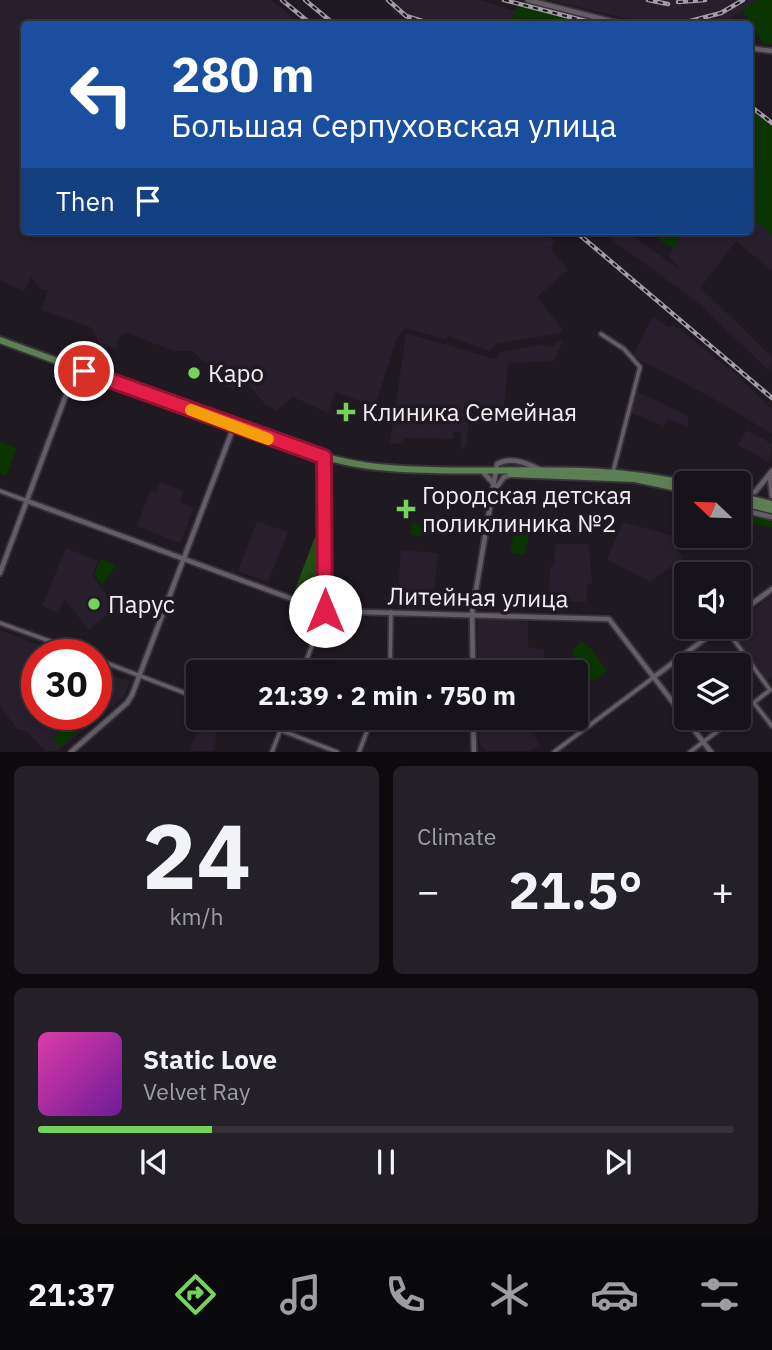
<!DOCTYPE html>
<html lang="en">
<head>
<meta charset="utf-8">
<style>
  body { margin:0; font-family:"IBM Plex Sans",sans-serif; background:#242027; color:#f1f3f6; height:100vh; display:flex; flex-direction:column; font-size:26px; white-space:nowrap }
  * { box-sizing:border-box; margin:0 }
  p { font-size:23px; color:#9e9ea2 }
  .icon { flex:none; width:38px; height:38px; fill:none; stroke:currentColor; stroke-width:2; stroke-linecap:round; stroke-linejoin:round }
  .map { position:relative; height:752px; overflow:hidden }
  .sheet { display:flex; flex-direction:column; gap:14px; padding:14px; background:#0d0a0e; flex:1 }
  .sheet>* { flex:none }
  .hud { position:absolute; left:21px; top:21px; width:732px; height:214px; border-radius:7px; box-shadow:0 4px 10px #0003,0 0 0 2px #363239; background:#1a4fa0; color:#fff; overflow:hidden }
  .needle { width:46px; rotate:293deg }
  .buttons { position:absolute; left:674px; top:471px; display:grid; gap:14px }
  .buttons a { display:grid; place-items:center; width:77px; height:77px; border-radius:7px; background:#17131a; box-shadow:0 4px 10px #0003,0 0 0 2px #363239; font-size:35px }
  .speed { position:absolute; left:21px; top:639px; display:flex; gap:14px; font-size:35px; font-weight:700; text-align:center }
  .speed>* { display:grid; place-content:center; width:91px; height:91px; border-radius:50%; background:#17131a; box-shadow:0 4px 10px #0003,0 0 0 2px #363239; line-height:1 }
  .speed .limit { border:10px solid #d22; background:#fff; color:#111 }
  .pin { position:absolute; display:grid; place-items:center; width:60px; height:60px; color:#fff; margin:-30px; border:4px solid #fff; border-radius:50%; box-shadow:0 2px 7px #0007 }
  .me { position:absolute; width:77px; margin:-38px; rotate:0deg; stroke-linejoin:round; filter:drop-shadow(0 0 5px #0008) }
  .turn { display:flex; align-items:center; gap:24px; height:147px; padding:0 35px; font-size:32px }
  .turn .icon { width:91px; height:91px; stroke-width:2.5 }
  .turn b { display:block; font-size:49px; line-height:60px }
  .then { display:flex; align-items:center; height:66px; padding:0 35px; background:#0003; gap:14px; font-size:26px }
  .big { font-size:52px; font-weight:800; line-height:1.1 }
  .sheet .card { flex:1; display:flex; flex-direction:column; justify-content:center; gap:10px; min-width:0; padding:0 24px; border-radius:10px; background:#242027 }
  .sheet .dial { align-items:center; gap:0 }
  .dial b { font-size:91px; line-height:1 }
  .song { display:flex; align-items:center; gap:21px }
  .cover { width:84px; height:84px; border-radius:10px; background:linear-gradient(135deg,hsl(320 70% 55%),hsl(280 70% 35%)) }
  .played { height:7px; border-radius:4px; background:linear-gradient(90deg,#75d25a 25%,#363239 25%) }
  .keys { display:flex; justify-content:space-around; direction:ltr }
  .heat { display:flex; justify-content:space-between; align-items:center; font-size:38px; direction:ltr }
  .sheet .tiles { flex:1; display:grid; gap:14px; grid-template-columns:1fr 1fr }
  .card:last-child { grid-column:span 2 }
  .trip { position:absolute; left:186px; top:660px; width:402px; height:70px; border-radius:7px; background:#17131a; box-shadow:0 4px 10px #0003,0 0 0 2px #363239; font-weight:800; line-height:70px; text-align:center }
  .menu { display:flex; height:112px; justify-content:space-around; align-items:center; background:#09080a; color:#9e9ea2 }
  .menu .icon { width:49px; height:49px }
  .menu .current { color:#75d25a }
  .menu b { font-size:32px; color:#f1f3f6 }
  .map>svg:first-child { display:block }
  .built { fill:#281f2d }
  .green { fill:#0a3500 }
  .forest { fill:#214e13 }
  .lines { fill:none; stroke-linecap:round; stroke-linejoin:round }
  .minor-casing { stroke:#373339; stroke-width:7 }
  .tertiary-casing { stroke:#373339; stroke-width:8 }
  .primary-casing { stroke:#373339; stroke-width:10 }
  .minor { stroke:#645d68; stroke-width:3.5 }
  .tertiary { stroke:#645d68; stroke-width:4.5 }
  .primary { stroke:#5d7f54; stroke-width:6 }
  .rail-casing { stroke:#a39ea5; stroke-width:4.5 }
  .rail { stroke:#1f1922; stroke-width:2; stroke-dasharray:5; stroke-linecap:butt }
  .route-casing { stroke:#92132f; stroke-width:18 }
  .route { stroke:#e11d48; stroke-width:12 }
  .slow { stroke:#f59e0b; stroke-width:12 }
  .poi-dot { fill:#75d25a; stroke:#1f1922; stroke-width:2.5 }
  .labels { text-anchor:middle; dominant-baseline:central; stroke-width:7; stroke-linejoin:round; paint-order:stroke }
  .poi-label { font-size:24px; fill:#f1edf3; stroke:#1f1922; text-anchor:start }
  .street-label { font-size:24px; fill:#f1edf3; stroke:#1f1922 }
</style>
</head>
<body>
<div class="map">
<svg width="772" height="752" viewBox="0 0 772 752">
  <rect width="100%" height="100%" fill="#1f1922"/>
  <g class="built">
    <path d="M0 0H271L302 24H24V231H543L555 242 550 248 568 270 537 297 562 328V333L496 344 489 351 448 336 445 339 405 328 397 338 375 406 335 392 328 413 293 397 276 410 265 404 246 383 234 389 221 385 210 367 192 351H174L127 333 120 336 116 349 100 343 90 327 41 310 48 290 41 289 31 277 24 291 0 280Z"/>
    <path d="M384 0H481L515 11 510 24H421L398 15Z"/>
    <path d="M549 0H757L722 24H649Z"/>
    <path d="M749 215 772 234V271L736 241 701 287 692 279 772 357 771 373 700 304 600 231H625L682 271 668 256 684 231H749Z"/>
    <path d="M653 316 668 327 675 326 732 371 772 409V434L716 400 633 356Z"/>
    <path d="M406 333 495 359 501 352 544 344 545 347 555 346V342L563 341 554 361 508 363 504 410 469 408 467 444 461 450V432H453V439L404 438V444L390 443Z"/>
    <path d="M636 391 688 416V427L667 419 664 426 629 412Z"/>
    <path d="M747 430 772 444 770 463 738 445Z"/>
    <path d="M160 482 184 491 180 502 194 507 180 543 137 526 150 491 156 492Z"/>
    <path d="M257 521 288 532 268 582 238 571Z"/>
    <path d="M623 522 677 537 674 545 683 558 650 582 607 560Z"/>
    <path d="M555 544H589L592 583H588L586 602 553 601V595H549L550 567 554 566Z"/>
    <path d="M66 548 98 561 92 576 117 608 88 630 65 599 58 613 42 606Z"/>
    <path d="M401 550 438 553 433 605 397 604Z"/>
    <path d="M772 595V677L766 681 727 628 738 626 739 620Z"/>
    <path d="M478 619 528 620V647L544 650 547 672H478Z"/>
    <path d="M0 630 61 654H37V714H96V670L130 682 124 696 58 751H45L28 732 17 729 0 706Z"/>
    <path d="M478 718H539L528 727 540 744 530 751H486L479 742Z"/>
    <path d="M199 727 217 734 213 751H190Z"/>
  </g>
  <g class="green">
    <path d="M757 0H772V44L763 43 742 10Z"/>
    <path d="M518 5 589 24H510Z"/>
    <path d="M749 108 772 125V234L749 215Z"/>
    <path d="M645 231H684L673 248Z"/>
    <path d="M0 442 17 448 6 476 0 473Z"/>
    <path d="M751 513 772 518V528L749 522Z"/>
    <path d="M412 523 430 525 429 536 411 535Z"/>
    <path d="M514 531 529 533 525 555 510 553Z"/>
    <path d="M101 559 116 565 102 585 94 574Z"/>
    <path d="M581 642 588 645 607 671 594 681 575 665 573 649Z"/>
    <path d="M70 724 77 732 60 747 53 738Z"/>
  </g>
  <path class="forest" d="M319 535V599L314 603 294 592 315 537Z"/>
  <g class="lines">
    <g class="minor-casing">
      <g id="minor">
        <path d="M601 334 624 349 640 367 613 472"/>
        <path d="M0 491 27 501"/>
        <path d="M0 623 85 654"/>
        <path d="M724 626 770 690"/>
        <path d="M96 659 198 698"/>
        <path d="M390 671 391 612"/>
        <path d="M302 672 325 611 324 458"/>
        <path d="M754 703 772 726"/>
        <path d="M738 715 770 690"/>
        <path d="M249 718 337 752"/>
        <path d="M272 752 285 718"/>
        <path d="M359 752 372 718"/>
        <path d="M554 752 654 677"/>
        <path d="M690 752 735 718"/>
      </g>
    </g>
    <g class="tertiary-casing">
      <g id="tertiary">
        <path d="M528 0 622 24"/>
        <path d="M749 48 772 51"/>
        <path d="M482 471 494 484"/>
        <path d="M770 477 772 496"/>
        <path d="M496 488 504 477 513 474"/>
        <path d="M738 493 755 492 772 471"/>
        <path d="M27 501 325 611 609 619 711 752"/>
        <path d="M738 509 772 517"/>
        <path d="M0 573 76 368"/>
        <path d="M738 614 772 589"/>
        <path d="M473 672 472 614 497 464C511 456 526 463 539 469"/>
        <path d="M654 677 722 626"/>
        <path d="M473 718 474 752"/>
        <path d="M71 752 127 703 132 695 234 426"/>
      </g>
    </g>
    <g class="primary-casing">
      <g id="primary">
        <path d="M0 340 285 445C315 454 346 464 378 467 481 477 585 460 686 484"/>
        <path d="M511 474 635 479 686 490"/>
        <path d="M738 496 772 504"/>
        <path d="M738 502 772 510"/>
      </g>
    </g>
    <use href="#minor" class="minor"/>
    <use href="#tertiary" class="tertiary"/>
    <use href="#primary" class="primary"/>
    <g class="rail-casing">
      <g id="rail">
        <path d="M282 0 311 24"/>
        <path d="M305 0 334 24"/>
        <path d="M388 0 406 16 432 24"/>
        <path d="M504 0 597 24"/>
        <path d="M648 0 668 4"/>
        <path d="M678 2 705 0"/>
        <path d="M679 24 721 13 743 0"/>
        <path d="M749 105 772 123"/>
        <path d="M575 231 772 398"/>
      </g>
    </g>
    <use href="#rail" class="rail"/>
  </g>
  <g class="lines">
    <g class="route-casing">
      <path id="route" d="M84 371 324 457 325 611"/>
    </g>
    <use href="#route" class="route"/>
    <path class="slow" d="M191 410 268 439"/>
  </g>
  <g class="poi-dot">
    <circle cx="194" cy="373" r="7"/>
    <path d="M342.5 401.5h7v7h7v7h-7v7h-7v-7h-7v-7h7z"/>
    <path d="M402.5 498.5h7v7h7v7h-7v7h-7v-7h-7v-7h7z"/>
    <circle cx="94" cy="604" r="7"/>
  </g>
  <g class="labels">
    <g class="poi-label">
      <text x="208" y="373">Каро</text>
      <text x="362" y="412">Клиника Семейная</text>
      <text x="422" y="495">Городская детская<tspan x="422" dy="28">поликлиника №2</tspan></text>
      <text x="108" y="604">Парус</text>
    </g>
    <g class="street-label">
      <text transform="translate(478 597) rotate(1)">Литейная улица</text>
    </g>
  </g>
</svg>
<div class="buttons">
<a><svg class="needle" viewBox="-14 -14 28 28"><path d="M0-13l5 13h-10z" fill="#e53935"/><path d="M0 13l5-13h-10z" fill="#9e9ea2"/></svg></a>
<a><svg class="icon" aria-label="sound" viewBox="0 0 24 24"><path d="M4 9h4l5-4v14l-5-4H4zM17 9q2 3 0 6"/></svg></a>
<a><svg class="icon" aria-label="layers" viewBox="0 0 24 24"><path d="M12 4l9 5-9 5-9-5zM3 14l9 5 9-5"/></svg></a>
</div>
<div class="speed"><div class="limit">30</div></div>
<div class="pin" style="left:84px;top:371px;background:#d93025"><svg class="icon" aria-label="arrive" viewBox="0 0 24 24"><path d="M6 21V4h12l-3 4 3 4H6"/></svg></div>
<svg class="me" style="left:325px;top:611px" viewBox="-20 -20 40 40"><circle r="19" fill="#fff"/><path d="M0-13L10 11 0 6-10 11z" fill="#e11d48"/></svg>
<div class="trip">21:39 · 2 min · 750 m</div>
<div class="hud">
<div class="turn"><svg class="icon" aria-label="left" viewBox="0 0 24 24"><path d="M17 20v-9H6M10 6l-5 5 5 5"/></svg><div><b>280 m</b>Большая Серпуховская улица</div></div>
<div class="then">Then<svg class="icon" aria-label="arrive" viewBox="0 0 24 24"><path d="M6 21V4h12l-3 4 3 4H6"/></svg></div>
</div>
</div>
<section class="sheet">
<div class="tiles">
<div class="card dial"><b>24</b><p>km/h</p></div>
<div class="card"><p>Climate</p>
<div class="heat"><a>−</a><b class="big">21.5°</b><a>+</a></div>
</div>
<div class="card">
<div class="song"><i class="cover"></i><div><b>Static Love</b><p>Velvet Ray</p></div></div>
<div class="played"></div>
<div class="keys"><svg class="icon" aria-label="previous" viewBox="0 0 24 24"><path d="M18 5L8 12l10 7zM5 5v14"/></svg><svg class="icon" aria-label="pause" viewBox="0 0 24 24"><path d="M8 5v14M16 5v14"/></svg><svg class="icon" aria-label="next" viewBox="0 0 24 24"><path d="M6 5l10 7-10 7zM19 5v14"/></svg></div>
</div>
</div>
</section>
<nav class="menu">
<b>21:37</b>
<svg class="icon current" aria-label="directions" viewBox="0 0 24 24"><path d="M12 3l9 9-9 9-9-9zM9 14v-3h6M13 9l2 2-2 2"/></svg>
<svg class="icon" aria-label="music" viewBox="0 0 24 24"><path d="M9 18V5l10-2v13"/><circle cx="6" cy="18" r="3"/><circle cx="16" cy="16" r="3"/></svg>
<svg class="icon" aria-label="phone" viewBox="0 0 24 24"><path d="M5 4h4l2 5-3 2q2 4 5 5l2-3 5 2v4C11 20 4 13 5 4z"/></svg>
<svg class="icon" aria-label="climate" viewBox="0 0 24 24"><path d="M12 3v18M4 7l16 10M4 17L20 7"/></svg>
<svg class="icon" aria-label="car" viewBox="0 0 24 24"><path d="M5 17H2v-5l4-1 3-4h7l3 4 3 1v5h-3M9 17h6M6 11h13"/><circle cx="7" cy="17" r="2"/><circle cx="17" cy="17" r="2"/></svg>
<svg class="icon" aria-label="filters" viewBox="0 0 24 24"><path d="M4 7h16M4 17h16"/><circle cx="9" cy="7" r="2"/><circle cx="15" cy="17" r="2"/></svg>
</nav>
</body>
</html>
